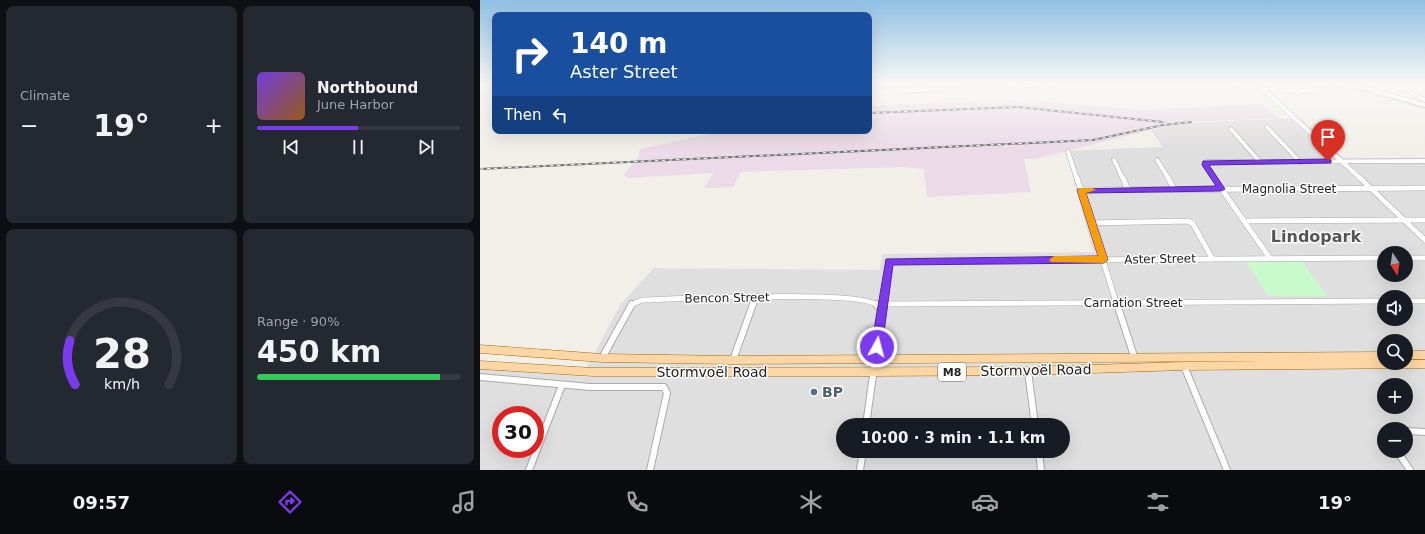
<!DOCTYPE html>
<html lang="en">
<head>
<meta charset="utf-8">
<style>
  body { margin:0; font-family:"DejaVu Sans",sans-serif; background:#242831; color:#f1f3f6; height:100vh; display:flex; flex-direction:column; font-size:15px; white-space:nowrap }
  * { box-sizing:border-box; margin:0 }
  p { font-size:13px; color:#9ea1a6 }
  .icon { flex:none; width:22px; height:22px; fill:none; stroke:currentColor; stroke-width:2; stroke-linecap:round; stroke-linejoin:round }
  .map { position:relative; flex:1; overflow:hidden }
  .details { display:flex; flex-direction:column; gap:6px; padding:6px; background:#0d0f14; width:480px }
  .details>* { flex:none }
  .guide { position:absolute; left:12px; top:12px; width:380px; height:122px; border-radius:8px; box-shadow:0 4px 16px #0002; background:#1a4fa0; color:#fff; overflow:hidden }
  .needle { width:26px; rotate:168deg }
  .controls { position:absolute; left:897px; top:246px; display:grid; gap:8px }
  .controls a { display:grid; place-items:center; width:36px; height:36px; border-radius:50%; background:#171b24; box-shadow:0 4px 16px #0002; font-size:20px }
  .speed { position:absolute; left:12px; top:406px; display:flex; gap:8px; font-size:20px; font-weight:700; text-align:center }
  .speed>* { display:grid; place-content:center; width:52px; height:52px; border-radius:50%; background:#171b24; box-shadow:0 4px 16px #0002; line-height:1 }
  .speed .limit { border:6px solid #d22; background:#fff; color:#111 }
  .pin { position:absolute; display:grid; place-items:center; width:34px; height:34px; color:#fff; margin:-41px -17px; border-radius:50% 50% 50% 0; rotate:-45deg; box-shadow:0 0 4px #0007 }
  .pin .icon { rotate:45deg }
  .me { position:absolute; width:44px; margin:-22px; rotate:7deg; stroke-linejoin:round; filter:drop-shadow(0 0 3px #0008) }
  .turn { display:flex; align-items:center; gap:14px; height:84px; padding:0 12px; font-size:18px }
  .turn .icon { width:52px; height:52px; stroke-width:2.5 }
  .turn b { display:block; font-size:28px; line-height:34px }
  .then { display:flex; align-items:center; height:38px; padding:0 12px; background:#0003; gap:8px; font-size:15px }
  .big { font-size:30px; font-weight:800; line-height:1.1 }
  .details .tile { flex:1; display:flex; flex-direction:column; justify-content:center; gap:6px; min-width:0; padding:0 14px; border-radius:8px; background:#242831 }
  .details .dial { align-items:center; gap:0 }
  .dial svg { height:104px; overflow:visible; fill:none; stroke:#363941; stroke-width:7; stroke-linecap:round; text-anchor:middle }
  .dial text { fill:#f1f3f6; stroke:none }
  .song { display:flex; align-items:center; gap:12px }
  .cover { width:48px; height:48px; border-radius:6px; background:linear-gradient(135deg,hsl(260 70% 55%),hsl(30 70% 35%)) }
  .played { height:4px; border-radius:2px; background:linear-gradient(90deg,#7c3aed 50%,#363941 50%) }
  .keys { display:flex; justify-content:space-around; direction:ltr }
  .heat { display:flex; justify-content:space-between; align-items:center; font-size:22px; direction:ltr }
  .charge { height:6px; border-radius:3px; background:linear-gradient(90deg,#34c759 90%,#363941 0) }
  .details .tiles { flex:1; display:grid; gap:6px; grid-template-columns:repeat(2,1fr) }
  .trip { position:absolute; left:356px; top:418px; width:234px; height:40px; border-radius:20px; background:#171b24; box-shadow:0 4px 16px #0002; font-weight:800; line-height:40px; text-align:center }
  .menu { display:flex; height:64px; justify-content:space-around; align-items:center; background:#090b0e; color:#9ea1a6 }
  .menu .icon { width:28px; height:28px }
  .menu .selected { color:#7c3aed }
  .menu b { font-size:18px; color:#f1f3f6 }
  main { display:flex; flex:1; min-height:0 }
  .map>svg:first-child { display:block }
  .residential { fill:#e0dfdf; fill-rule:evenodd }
  .industrial { fill:#ebdbe8 }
  .park { fill:#c8facc }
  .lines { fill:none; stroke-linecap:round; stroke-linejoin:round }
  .stream { stroke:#aad3df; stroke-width:1 }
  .street-far2-casing { stroke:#a9a9a9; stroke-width:5 }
  .street-far1-casing { stroke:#a9a9a9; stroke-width:6 }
  .street-casing { stroke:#a9a9a9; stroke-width:8 }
  .primary-casing { stroke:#a06b00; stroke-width:1 }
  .street-far2 { stroke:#fff; stroke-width:4 }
  .street-far1 { stroke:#fff; stroke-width:5 }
  .street { stroke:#fff; stroke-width:6 }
  .primary { fill:#fcd6a4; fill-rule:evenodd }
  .rail-casing { stroke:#707070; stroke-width:2 }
  .rail { stroke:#fff; stroke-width:1; stroke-dasharray:3.5; stroke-linecap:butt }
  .route { fill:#7c3aed; stroke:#51269a }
  .slow { fill:#f59e0b }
  .service-dot { fill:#5c6f8a; stroke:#fff; stroke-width:1.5 }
  .labels { text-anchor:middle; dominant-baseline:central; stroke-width:3; stroke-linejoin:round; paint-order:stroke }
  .shield { fill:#fff; stroke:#646464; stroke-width:1 }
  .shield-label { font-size:11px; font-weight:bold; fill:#222 }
  .street-label { font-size:12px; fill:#222; stroke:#fff }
  .near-street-label { font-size:14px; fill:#222; stroke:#fff }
  .near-service-label { font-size:14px; font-weight:bold; fill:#4e5e75; stroke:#fff; text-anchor:start }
  .district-label { font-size:16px; font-weight:bold; fill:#555; stroke:#fff }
</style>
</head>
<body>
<main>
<section class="details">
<div class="tiles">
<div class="tile"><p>Climate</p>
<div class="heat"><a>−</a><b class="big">19°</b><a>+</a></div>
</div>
<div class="tile">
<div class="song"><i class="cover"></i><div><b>Northbound</b><p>June Harbor</p></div></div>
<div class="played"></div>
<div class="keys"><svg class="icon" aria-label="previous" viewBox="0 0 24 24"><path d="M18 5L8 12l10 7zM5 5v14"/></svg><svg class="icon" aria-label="pause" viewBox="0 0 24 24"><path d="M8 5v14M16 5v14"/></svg><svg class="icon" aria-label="next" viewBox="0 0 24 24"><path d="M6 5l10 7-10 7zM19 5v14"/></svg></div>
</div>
<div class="tile dial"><svg viewBox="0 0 100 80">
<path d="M14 69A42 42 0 1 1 86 69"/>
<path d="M14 69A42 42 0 0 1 10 35" stroke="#7c3aed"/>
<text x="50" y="56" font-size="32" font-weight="700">28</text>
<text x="50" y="72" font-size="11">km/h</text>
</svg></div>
<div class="tile"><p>Range · 90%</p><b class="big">450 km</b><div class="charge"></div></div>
</div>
</section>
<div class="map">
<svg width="945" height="470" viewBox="0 0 945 470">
  <rect width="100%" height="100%" fill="#f2efe9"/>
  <path class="residential" d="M821 118 863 158H945V470H0V368L105 371 140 305 174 268 399 270 403 254 613 252 586 151 683 147 671 130 701 123ZM904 253H926V275H904ZM904 297H926V319H904ZM904 341H926V363H904ZM904 385H926V407H904ZM21 415H55V449H21ZM363 425H583V451H363ZM904 429H926V451H904Z"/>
  <g class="industrial">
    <path d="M389 84H530L389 90Z"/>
    <path d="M537 100 663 110 783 104 798 118 703 122 555 159H544L551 192 447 197 444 169 423 167 261 172 253 187 224 188 233 173 149 178 143 175 158 158 160 149 241 131H389V106Z"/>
  </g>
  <path class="park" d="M822 261 847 296H788L766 262Z"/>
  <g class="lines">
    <path class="stream" d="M872 88 945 108"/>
    <g class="street-far2-casing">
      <g id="street-far2">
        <path d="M416 84 417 91 576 84"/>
        <path d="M752 84 818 92 877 84"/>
        <path d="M916 84 945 100"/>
        <path d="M877 86 945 105"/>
        <path d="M783 89 881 179"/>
        <path d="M787 127 820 162"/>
        <path d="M751 129 780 162"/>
        <path d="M588 152 597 179"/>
        <path d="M634 160 643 179"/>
        <path d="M677 160 689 179"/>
        <path d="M735 179 725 165 726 162 945 161"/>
      </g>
    </g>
    <g class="street-far1-casing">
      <g id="street-far1">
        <path d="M597 178 637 305"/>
        <path d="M643 178 648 190"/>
        <path d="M688 178 695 190"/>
        <path d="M734 178 789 257"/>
        <path d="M880 178 945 240"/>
        <path d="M601 190 945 188"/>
        <path d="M764 221 945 220"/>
        <path d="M611 223 708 221 713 224 732 258"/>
        <path d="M926 258H945"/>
        <path d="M926 301H945"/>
        <path d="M402 304 904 301"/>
        <path d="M151 305 162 300C195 299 382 290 397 305"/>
        <path d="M273 305 276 297"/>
        <path d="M403 305 409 261 904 258"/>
      </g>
    </g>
    <g class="street-casing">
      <g id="street">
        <path d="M396 304 401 310"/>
        <path d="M402 304H405"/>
        <path d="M637 304 654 356"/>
        <path d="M122 358 152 304"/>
        <path d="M253 360 273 304"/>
        <path d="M704 366 747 470"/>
        <path d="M548 371 555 425"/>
        <path d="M0 377 110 387H184L187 393 170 470"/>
        <path d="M386 425 403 304"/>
        <path d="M926 431 945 432"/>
        <path d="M559 451 561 470"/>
        <path d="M917 451 930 470"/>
        <path d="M49 470 82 385"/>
        <path d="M380 470 383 451"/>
      </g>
    </g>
    <g class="primary-casing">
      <g id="primary">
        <path d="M0 345 122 354 253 356 904 352V363H926V360H945V368L704 370 548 375 393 376H113L0 369V361L113 368 548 367 704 362 786 361 253 364 122 362 0 353Z"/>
        <rect x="926" y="351" width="19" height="8"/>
      </g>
    </g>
    <use href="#street-far2" class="street-far2"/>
    <use href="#street-far1" class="street-far1"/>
    <use href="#street" class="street"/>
    <use href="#primary" class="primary"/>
    <g class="rail-casing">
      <g id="rail">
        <path d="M389 113 538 107 683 122"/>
        <path d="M0 169 613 140 683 125 711 122"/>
      </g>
    </g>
    <use href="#rail" class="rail"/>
  </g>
  <linearGradient id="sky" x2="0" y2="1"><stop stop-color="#8fc0e4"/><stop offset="0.56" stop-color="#f9f8f5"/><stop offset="1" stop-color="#f9f8f5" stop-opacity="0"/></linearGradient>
  <rect width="945" height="149" fill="url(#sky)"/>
  <path class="route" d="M848 159 851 160V163L729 165 745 189 741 191 606 193 628 260 624 263 413 265 402 347 401 350H393L391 347 406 259 618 256 597 190 598 189 736 186 722 165 723 161Z"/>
  <path class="slow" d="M601 188H612L616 190 606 193 628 260 624 263 571 262 569 260 574 256H618L597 190Z"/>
  <circle class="service-dot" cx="334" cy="392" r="4"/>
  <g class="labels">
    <rect class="shield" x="458" y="363" width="28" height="18" rx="3"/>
    <g class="shield-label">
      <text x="472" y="372">M8</text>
    </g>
    <g class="street-label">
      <text x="809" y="189">Magnolia Street</text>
      <text transform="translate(680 259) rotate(-1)">Aster Street</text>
      <text transform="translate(247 298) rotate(-1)">Bencon Street</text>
      <text x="653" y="303">Carnation Street</text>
    </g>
    <g class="near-street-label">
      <text transform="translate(556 370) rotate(-1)">Stormvoël Road</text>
      <text x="232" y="372">Stormvoël Road</text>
    </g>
    <g class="near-service-label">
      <text x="342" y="392">BP</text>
    </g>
    <g class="district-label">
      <text x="836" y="236">Lindopark</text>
    </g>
  </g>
</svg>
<div class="controls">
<a><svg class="needle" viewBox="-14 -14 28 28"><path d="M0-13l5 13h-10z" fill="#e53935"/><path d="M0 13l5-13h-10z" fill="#9ea1a6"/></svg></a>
<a><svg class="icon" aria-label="sound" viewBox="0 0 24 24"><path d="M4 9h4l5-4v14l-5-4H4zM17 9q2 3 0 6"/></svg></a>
<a><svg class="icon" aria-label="search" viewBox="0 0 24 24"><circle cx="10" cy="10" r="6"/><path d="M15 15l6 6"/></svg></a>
<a>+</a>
<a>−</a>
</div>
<div class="speed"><div class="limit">30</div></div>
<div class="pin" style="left:848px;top:161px;background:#d93025"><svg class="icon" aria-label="arrive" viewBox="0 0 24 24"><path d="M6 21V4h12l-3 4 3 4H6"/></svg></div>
<svg class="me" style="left:397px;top:347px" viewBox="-20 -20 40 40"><circle r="17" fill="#7c3aed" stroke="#fff" stroke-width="3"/><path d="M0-11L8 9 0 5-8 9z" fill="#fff"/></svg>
<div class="trip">10:00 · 3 min · 1.1 km</div>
<div class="guide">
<div class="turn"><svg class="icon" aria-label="right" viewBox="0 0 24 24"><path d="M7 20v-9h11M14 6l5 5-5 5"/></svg><div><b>140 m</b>Aster Street</div></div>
<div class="then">Then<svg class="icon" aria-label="left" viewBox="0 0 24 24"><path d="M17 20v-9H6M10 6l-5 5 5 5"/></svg></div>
</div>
</div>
</main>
<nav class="menu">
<b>09:57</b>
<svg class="icon selected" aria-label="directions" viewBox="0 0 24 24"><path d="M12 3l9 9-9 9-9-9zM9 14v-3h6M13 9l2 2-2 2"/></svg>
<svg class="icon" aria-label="music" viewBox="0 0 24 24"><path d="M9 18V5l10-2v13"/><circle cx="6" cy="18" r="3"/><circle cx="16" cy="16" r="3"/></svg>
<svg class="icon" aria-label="phone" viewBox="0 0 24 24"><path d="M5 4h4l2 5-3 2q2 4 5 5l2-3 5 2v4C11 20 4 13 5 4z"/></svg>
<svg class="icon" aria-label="climate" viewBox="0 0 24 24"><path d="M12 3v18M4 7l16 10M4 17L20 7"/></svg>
<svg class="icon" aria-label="car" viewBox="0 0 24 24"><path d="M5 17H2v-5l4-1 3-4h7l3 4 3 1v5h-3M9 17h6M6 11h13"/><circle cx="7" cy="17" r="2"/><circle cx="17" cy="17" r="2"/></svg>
<svg class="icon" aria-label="filters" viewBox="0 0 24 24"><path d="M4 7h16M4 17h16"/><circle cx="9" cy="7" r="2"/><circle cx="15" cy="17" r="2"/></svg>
<b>19°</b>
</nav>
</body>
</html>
